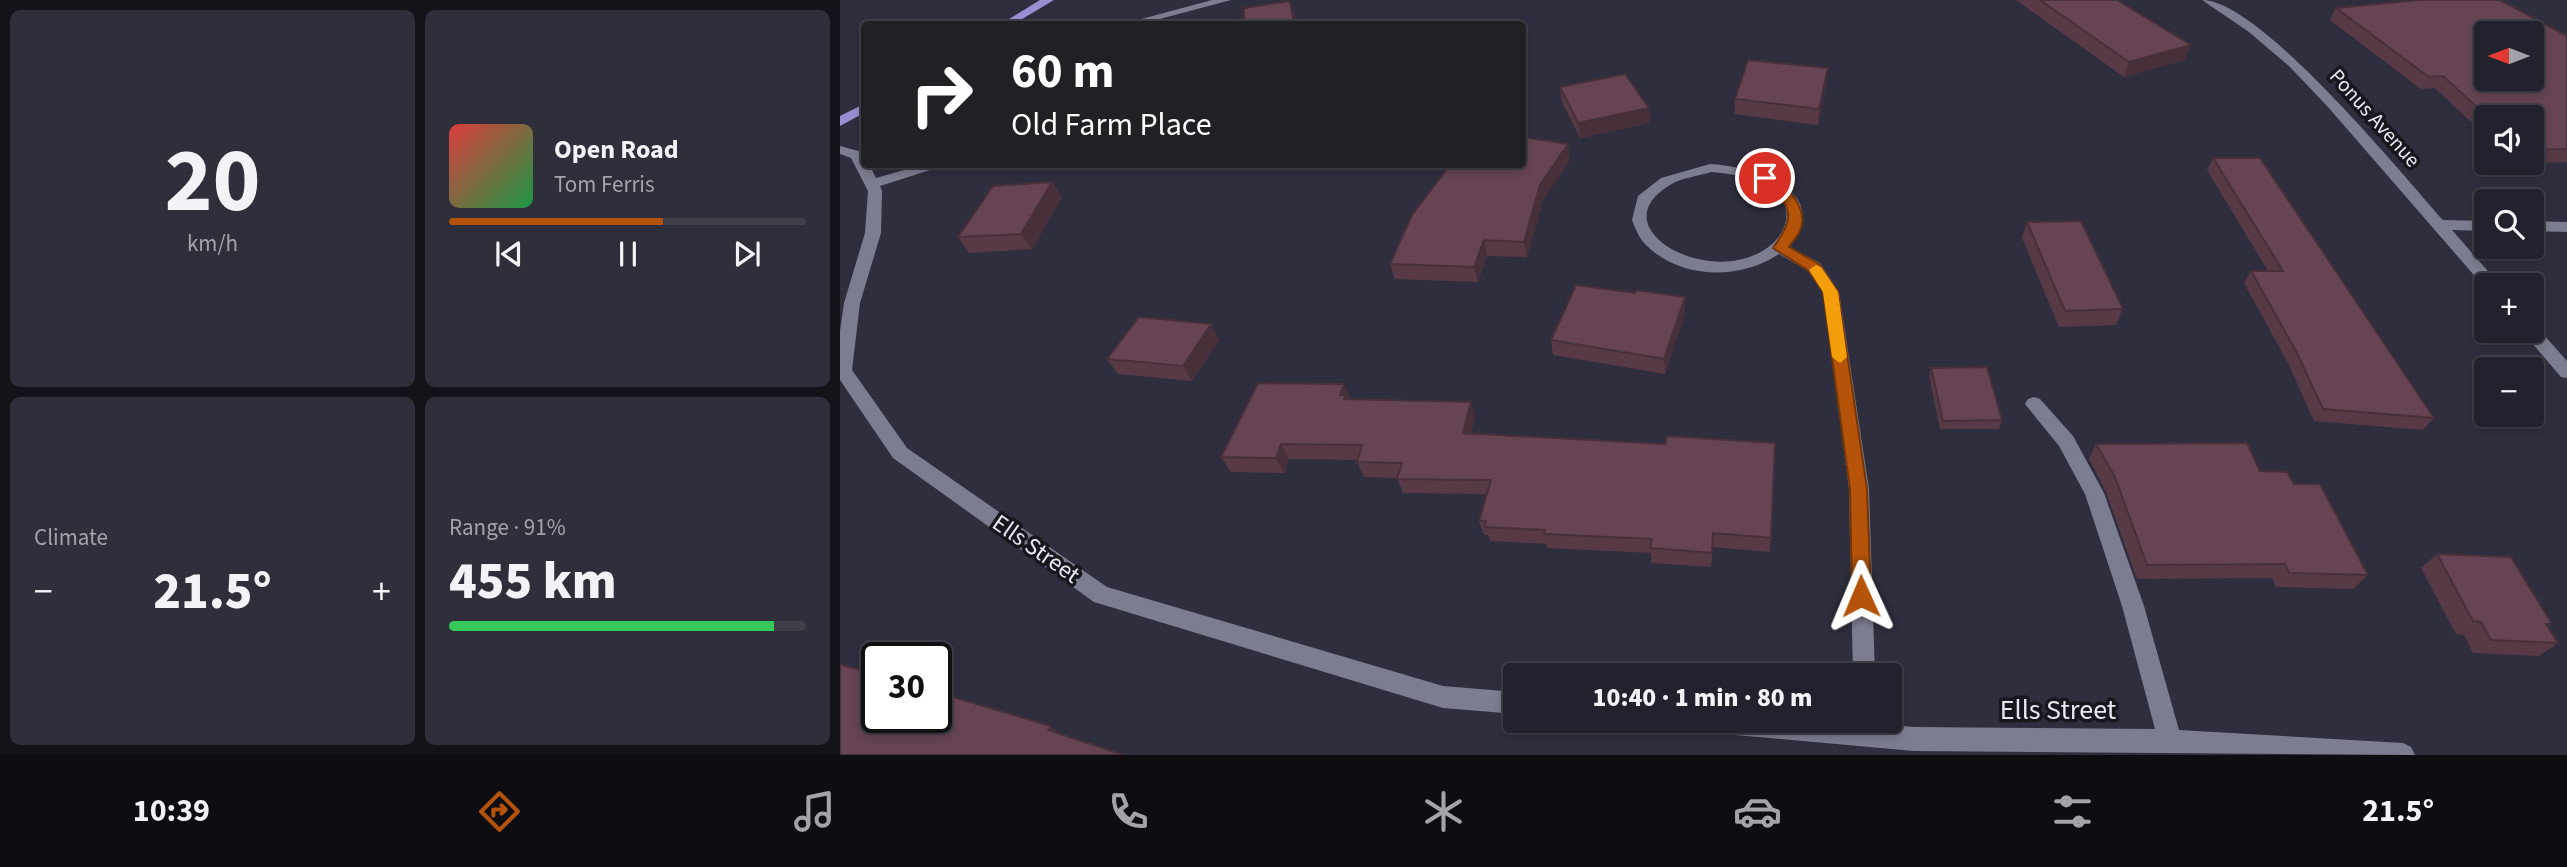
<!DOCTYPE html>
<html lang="en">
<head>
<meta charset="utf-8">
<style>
  body { margin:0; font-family:"Source Sans 3",sans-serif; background:#2e2f3a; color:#f1f3f6; height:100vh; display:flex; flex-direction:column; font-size:26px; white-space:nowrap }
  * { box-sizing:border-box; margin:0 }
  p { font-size:23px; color:#a2a4aa }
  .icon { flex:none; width:38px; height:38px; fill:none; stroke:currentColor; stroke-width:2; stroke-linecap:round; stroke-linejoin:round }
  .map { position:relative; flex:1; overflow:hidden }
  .side { display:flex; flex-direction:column; gap:10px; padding:10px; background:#131319; width:840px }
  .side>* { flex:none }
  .hud { position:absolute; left:21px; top:21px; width:665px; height:147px; border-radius:7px; box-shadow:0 4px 10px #0003,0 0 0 2px #3f3f4a; background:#202124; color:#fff; overflow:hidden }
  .needle { width:46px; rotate:270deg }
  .fabs { position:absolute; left:1634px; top:21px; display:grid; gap:14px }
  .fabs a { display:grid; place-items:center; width:70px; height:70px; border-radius:7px; background:#22222e; box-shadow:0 4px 10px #0003,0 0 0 2px #3f3f4a; font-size:35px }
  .speed { position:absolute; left:21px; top:642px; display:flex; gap:14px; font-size:35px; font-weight:700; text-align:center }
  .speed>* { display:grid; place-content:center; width:91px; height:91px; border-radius:50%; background:#22222e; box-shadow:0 4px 10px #0003,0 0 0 2px #3f3f4a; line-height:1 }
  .speed .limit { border:4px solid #111; border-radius:10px; background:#fff; color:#111 }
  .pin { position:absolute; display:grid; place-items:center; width:60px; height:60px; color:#fff; margin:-30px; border:4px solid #fff; border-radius:50%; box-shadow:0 2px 7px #0007 }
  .me { position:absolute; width:77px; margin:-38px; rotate:359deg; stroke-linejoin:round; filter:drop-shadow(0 0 5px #0008) }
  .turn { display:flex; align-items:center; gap:24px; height:147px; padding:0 35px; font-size:32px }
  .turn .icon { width:91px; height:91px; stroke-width:2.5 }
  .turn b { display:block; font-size:49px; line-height:60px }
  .big { font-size:52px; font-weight:800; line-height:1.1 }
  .side .tile { flex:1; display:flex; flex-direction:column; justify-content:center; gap:10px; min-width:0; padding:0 24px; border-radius:10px; background:#2e2f3a }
  .side .dial { align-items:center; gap:0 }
  .dial b { font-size:91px; line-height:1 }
  .song { display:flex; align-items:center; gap:21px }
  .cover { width:84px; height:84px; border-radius:10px; background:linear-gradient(135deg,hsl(0 70% 55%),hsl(140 70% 35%)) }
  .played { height:7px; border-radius:4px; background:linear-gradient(90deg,#b45309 60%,#3f3f4a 60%) }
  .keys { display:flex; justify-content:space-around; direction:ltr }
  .heat { display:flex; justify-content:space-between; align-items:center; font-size:38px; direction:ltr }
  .charge { height:10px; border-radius:5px; background:linear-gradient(90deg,#34c759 91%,#3f3f4a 0) }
  .side .tiles { flex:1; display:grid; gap:10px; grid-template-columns:repeat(2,1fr) }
  .trip { position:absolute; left:663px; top:663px; width:399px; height:70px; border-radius:7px; background:#22222e; box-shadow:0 4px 10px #0003,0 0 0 2px #3f3f4a; font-weight:800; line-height:70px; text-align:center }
  .tabs { display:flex; height:112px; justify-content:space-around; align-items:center; background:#0e0e12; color:#a2a4aa }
  .tabs .icon { width:49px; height:49px }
  .tabs .current { color:#b45309 }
  .tabs b { font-size:32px; color:#f1f3f6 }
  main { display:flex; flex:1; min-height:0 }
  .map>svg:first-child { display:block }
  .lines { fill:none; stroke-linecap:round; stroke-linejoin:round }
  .minor { fill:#7d7d91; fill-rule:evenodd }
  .major { fill:#9a8dd1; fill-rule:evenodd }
  .wall { fill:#583a47 }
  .shaded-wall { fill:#47303a }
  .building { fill:#664453; stroke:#47303a; stroke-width:2; fill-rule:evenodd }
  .route { fill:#b45309; stroke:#753606; stroke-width:2 }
  .slow { fill:#f59e0b }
  .labels { text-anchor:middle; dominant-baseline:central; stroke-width:7; stroke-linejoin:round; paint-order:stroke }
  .far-street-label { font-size:21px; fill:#e8e8f3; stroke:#17171e }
  .street-label { font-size:24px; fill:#e8e8f3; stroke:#17171e }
  .near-street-label { font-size:28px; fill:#e8e8f3; stroke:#17171e }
</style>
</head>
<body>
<main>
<section class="side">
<div class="tiles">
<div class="tile dial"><b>20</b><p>km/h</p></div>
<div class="tile">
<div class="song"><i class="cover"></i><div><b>Open Road</b><p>Tom Ferris</p></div></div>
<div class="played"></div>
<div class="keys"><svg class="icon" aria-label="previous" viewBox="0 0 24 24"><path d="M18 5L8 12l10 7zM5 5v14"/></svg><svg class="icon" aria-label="pause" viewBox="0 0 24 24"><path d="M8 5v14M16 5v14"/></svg><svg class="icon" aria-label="next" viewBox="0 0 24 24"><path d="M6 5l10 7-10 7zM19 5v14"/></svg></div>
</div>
<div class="tile"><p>Climate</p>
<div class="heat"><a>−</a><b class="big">21.5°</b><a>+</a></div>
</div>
<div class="tile"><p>Range · 91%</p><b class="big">455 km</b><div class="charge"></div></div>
</div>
</section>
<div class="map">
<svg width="1727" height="755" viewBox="0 0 1727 755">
  <rect width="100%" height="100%" fill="#2e2e3e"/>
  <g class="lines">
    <g class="minor">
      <path d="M372 0H391L301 24H283Z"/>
      <path d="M1362 0C1420 0 1562 174 1603 220L1647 221V231L1612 230 1660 285H1647L1646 289 1488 107 1450 67 1409 32Z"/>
      <path d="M0 146 22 152 24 164H29L36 178 85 164H109L40 186 42 191 41 233 20 303 12 370 67 448 267 587 603 686 676 692V714L603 708 254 602 53 458 0 380V331L4 303 25 233 28 191 11 158 0 154Z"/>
      <path d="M870 164C910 166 997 191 948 246L980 263 999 292 1029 489 1035 676H1013L1009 489 983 292 968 271 939 254C899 281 839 279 805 244 799 238 795 228 792 220L798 196 821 178ZM871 172C898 174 952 182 946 221 944 230 939 238 932 244 876 293 756 229 830 185 841 178 858 176 871 172Z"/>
      <path d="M1692 221 1727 222V232L1692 231Z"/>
      <path d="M1692 325 1697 327 1727 361V378L1721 377 1685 335 1683 331H1692Z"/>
      <path d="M1194 397 1200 399 1233 436 1264 493 1304 606 1339 730 1563 743 1571 747 1575 755 1074 751 873 733 865 729 861 721H1004L1074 727 1315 729 1282 606 1245 494 1219 446 1185 404 1188 399Z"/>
    </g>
    <g class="major">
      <path d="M200 0H214L174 24H161Z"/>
      <path d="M24 104V113L0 126V116Z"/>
    </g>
  </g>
  <g class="wall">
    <path d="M1176 0H1277L1345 60 1284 77Z"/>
    <path d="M1496 8 1727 36V162L1692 163V117H1647V137L1595 88 1581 89 1490 20Z"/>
    <path d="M988 68 986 83 978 125 895 114V99Z"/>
    <path d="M720 87 809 108 810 123 740 138 722 102Z"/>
    <path d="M1373 158 1594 418 1583 430 1474 421 1448 363 1404 283 1411 271H1428L1367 170Z"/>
    <path d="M730 160 703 200 687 257 647 256 638 282 555 279 550 264Z"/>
    <path d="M212 182 222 197 192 249 129 253 118 237Z"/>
    <path d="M1187 222 1283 309 1276 325 1219 327 1182 238Z"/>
    <path d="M795 293 845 313 825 374 713 355 711 340Z"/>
    <path d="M371 324 379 340 352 381 278 374 267 359Z"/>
    <path d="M1091 368 1162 420 1159 429H1100L1089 376Z"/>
    <path d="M511 399 635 417 631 433 931 538 930 552 873 547 871 567 811 563V553L707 548 706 544 650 541 648 535H644L639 521 647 494 563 493 557 478 524 477 517 462 518 460 449 459 444 473 391 472 381 457Z"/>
    <path d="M1256 444 1420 471 1454 484 1528 575 1513 589 1436 587 1432 578 1297 579 1266 492 1249 459Z"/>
    <path d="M1597 554 1712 624 1708 627 1718 643 1699 656 1633 653 1624 635 1616 634 1581 568Z"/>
  </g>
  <g class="shaded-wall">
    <path d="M450 1 457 20V24H454Z"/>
    <path d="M1351 45 1345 60 1284 77 1289 62Z"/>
    <path d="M988 68 986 83 978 125 979 109Z"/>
    <path d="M809 108 810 123 740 138 738 123Z"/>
    <path d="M728 144 730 160 703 200 687 257 684 242 700 185Z"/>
    <path d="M212 182 222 197 192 249 181 234Z"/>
    <path d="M644 240 647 256 638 282 634 267Z"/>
    <path d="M845 297V313L825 374 824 359Z"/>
    <path d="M371 324 379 340 352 381 343 366Z"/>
    <path d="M504 384 511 399 510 414 500 395Z"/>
    <path d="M631 402 635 417 627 448 623 433Z"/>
    <path d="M441 444 449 459 444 473 436 458Z"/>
    <path d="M211 726 226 738 208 730Z"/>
  </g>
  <g class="building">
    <path d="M1200 0H1277L1351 45 1289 62Z"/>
    <path d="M1579 0H1660L1727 36V149L1692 150V117H1648L1603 76 1589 77 1496 8ZM1647 33H1692V79H1647Z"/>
    <path d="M450 1 454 24H400V19H404V8Z"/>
    <path d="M908 60 988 68 979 109 895 99Z"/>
    <path d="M785 74 809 108 738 123 720 87Z"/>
    <path d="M682 137 728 144 700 185 684 242 644 240 634 267 550 264 572 215 611 164H682Z"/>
    <path d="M1373 158H1420L1594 418 1483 409 1456 351 1411 271H1443Z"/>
    <path d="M212 182 181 234 118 237 153 186Z"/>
    <path d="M1241 221 1283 309 1225 311 1187 222Z"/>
    <path d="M736 285 795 293 796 290 845 297 824 359 711 340Z"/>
    <path d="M299 317 371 324 343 366 267 359Z"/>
    <path d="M1147 367 1162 420 1103 421 1091 368Z"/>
    <path d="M418 383 504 384 500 395H505L504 399 631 402 623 433 825 444 827 436 935 443 931 538 873 533 872 553 810 548 812 539 704 534 705 530 645 527 646 521H639L651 480 557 479 562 463 517 462 522 445 441 444 436 458 381 457Z"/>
    <path d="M1407 443 1420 471 1447 472 1454 484H1480L1528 575 1449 573 1445 564 1307 565 1275 477 1256 444Z"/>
    <path d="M1597 554 1671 557 1712 624H1706L1718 643 1651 640 1641 622 1633 621Z"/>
    <path d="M0 664 37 675V718H96V692L211 726 208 730 284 755H0Z"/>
  </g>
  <path class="route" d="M925 175C946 182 971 209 959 233 956 238 952 242 949 247L979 264 998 292 1027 489 1031 596 1028 602 1021 604 1015 602 1012 596 1010 489 983 292 969 271 933 248C946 230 958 212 936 193 930 188 923 184 918 178Z"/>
  <path class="slow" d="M976 265 981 267 998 292 1007 357 1000 363 992 357 983 292 969 270Z"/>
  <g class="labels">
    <g class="far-street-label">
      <text transform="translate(1535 118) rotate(48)">Ponus Avenue</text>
    </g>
    <g class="street-label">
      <text transform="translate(196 549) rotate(35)">Ells Street</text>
    </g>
    <g class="near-street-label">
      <text x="1218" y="710">Ells Street</text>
    </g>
  </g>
</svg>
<div class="fabs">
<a><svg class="needle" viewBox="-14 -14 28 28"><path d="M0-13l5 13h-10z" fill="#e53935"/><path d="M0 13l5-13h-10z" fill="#a2a4aa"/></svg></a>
<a><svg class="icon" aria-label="sound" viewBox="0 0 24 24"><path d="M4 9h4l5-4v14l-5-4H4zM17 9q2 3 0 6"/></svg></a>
<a><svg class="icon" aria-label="search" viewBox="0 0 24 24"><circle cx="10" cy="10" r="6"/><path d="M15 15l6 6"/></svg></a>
<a>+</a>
<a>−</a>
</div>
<div class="speed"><div class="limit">30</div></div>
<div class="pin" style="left:925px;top:178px;background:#d93025"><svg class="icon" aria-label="arrive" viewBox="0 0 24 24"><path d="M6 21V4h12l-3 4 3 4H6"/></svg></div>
<svg class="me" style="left:1021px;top:596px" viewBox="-20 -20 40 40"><path d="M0-17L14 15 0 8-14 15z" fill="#b45309" stroke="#fff" stroke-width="4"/></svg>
<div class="trip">10:40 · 1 min · 80 m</div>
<div class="hud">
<div class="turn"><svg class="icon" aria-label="right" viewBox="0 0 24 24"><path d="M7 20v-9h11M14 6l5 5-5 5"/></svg><div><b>60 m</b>Old Farm Place</div></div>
</div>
</div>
</main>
<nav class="tabs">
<b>10:39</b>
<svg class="icon current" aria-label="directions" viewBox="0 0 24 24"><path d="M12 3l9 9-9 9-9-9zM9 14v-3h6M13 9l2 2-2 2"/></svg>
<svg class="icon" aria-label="music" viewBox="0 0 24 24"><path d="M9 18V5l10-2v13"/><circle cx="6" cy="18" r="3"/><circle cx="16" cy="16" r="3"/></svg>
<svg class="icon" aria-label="phone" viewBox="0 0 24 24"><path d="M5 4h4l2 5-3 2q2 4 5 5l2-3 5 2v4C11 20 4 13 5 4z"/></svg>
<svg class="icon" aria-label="climate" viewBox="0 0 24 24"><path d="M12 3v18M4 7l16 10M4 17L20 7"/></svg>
<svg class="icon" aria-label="car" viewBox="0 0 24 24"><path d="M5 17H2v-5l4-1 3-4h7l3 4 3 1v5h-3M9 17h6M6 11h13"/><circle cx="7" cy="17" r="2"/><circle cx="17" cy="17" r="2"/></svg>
<svg class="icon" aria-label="filters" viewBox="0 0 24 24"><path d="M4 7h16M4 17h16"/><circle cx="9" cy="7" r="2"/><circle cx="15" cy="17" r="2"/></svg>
<b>21.5°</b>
</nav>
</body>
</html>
